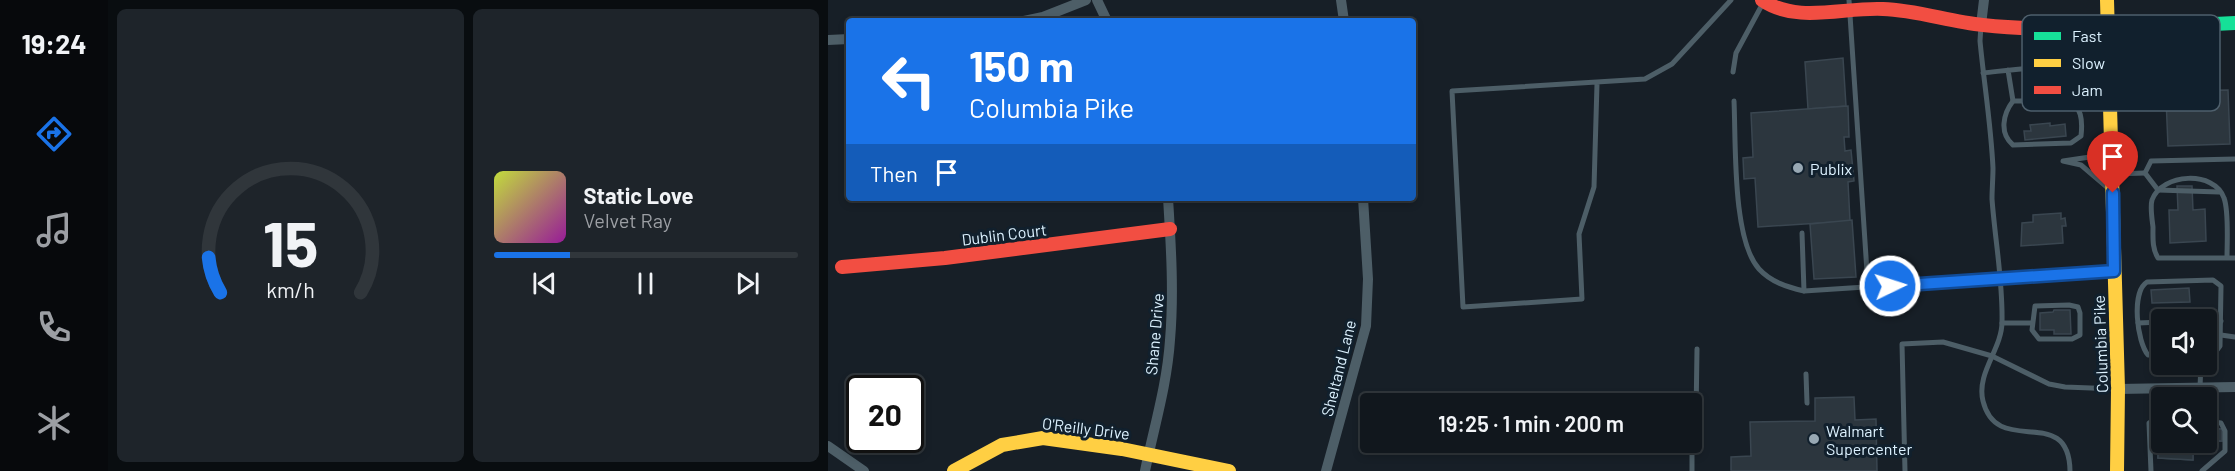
<!DOCTYPE html>
<html lang="en">
<head>
<meta charset="utf-8">
<style>
  body { margin:0; font-family:Barlow,sans-serif; background:#1e242a; color:#f1f3f6; height:100vh; display:flex; flex-direction:column; font-size:22px; white-space:nowrap }
  * { box-sizing:border-box; margin:0 }
  p { font-size:20px; color:#9c9fa4 }
  .icon { flex:none; width:33px; height:33px; fill:none; stroke:currentColor; stroke-width:2; stroke-linecap:round; stroke-linejoin:round }
  .map { position:relative; flex:1; overflow:hidden }
  .details { display:flex; flex-direction:column; gap:9px; padding:9px; background:#090d10; width:720px }
  .details>* { flex:none }
  .banner { position:absolute; left:18px; top:18px; width:570px; height:183px; border-radius:6px; box-shadow:0 3px 9px #0003,0 0 0 2px #30363b; background:#1a73e8; color:#fff; overflow:hidden }
  .buttons { position:absolute; left:1323px; top:309px; display:grid; gap:12px }
  .buttons a { display:grid; place-items:center; width:66px; height:66px; border-radius:6px; background:#11171d; box-shadow:0 3px 9px #0003,0 0 0 2px #30363b; font-size:30px }
  .speed { position:absolute; left:18px; top:375px; display:flex; gap:12px; font-size:30px; font-weight:700; text-align:center }
  .speed>* { display:grid; place-content:center; width:78px; height:78px; border-radius:50%; background:#11171d; box-shadow:0 3px 9px #0003,0 0 0 2px #30363b; line-height:1 }
  .speed .limit { border:3px solid #111; border-radius:9px; background:#fff; color:#111 }
  .pin { position:absolute; display:grid; place-items:center; width:51px; height:51px; color:#fff; margin:-62px -26px; border-radius:50% 50% 50% 0; rotate:-45deg; box-shadow:0 0 6px #0007 }
  .pin .icon { rotate:45deg }
  .me { position:absolute; width:66px; margin:-33px; rotate:86deg; stroke-linejoin:round; filter:drop-shadow(0 0 4px #0008) }
  .turn { display:flex; align-items:center; gap:21px; height:126px; padding:0 24px; font-size:27px }
  .turn .icon { width:78px; height:78px; stroke-width:2.5 }
  .turn b { display:block; font-size:42px; line-height:51px }
  .then { display:flex; align-items:center; height:57px; padding:0 24px; background:#0003; gap:12px; font-size:22px }
  .details .tile { flex:1; display:flex; flex-direction:column; justify-content:center; gap:9px; min-width:0; padding:0 21px; border-radius:9px; background:#1e242a }
  .details .dial { align-items:center; gap:0 }
  .dial svg { height:156px; overflow:visible; fill:none; stroke:#30363b; stroke-width:7; stroke-linecap:round; text-anchor:middle }
  .dial text { fill:#f1f3f6; stroke:none }
  .song { display:flex; align-items:center; gap:18px }
  .cover { width:72px; height:72px; border-radius:9px; background:linear-gradient(135deg,hsl(70 70% 55%),hsl(300 70% 35%)) }
  .played { height:6px; border-radius:3px; background:linear-gradient(90deg,#1a73e8 25%,#30363b 25%) }
  .keys { display:flex; justify-content:space-around; direction:ltr }
  .details .tiles { flex:1; display:grid; gap:9px; grid-template-columns:repeat(2,1fr) }
  .trip { position:absolute; left:532px; top:393px; width:342px; height:60px; border-radius:6px; background:#11171d; box-shadow:0 3px 9px #0003,0 0 0 2px #30363b; font-weight:600; line-height:60px; text-align:center }
  main { display:flex; flex:1; min-height:0 }
  .tab-bar { display:flex; flex-direction:column; width:108px; justify-content:space-around; align-items:center; background:#07090c; color:#9c9fa4 }
  .tab-bar .icon { width:42px; height:42px }
  .tab-bar .on { color:#1a73e8 }
  .tab-bar b { font-size:27px; color:#f1f3f6 }
  .map>svg:first-child { display:block }
  .building { fill:#2c363e; stroke:#3a4650; stroke-width:1.5 }
  .lines { fill:none; stroke-linecap:round; stroke-linejoin:round }
  .lane { stroke:#4d5e67; stroke-width:5 }
  .street { stroke:#4d5e67; stroke-width:10 }
  .fast { stroke:#16e098; stroke-width:14 }
  .slow { stroke:#ffcf43; stroke-width:14 }
  .jam { stroke:#f24e42; stroke-width:14 }
  .route-casing { stroke:#114b97; stroke-width:15 }
  .route { stroke:#1a73e8; stroke-width:10 }
  .poi-dot { fill:#98a8b3; stroke:#11202d; stroke-width:2 }
  .labels { text-anchor:middle; dominant-baseline:central; stroke-width:6; stroke-linejoin:round; paint-order:stroke }
  .poi-label { font-size:16px; fill:#ddf2ff; stroke:#11202d; text-anchor:start }
  .street-label { font-size:16px; fill:#ddf2ff; stroke:#11202d }
  .key { fill:#11202d; stroke:#4e5f6c; stroke-width:1.5 }
  .key-label { font-size:16px; fill:#ddf2ff }
</style>
</head>
<body>
<main>
<nav class="tab-bar">
<b>19:24</b>
<svg class="icon on" aria-label="directions" viewBox="0 0 24 24"><path d="M12 3l9 9-9 9-9-9zM9 14v-3h6M13 9l2 2-2 2"/></svg>
<svg class="icon" aria-label="music" viewBox="0 0 24 24"><path d="M9 18V5l10-2v13"/><circle cx="6" cy="18" r="3"/><circle cx="16" cy="16" r="3"/></svg>
<svg class="icon" aria-label="phone" viewBox="0 0 24 24"><path d="M5 4h4l2 5-3 2q2 4 5 5l2-3 5 2v4C11 20 4 13 5 4z"/></svg>
<svg class="icon" aria-label="climate" viewBox="0 0 24 24"><path d="M12 3v18M4 7l16 10M4 17L20 7"/></svg>
</nav>
<section class="details">
<div class="tiles">
<div class="tile dial"><svg viewBox="0 0 100 80">
<path d="M14 69A42 42 0 1 1 86 69"/>
<path d="M14 69A42 42 0 0 1 8 51" stroke="#1a73e8"/>
<text x="50" y="56" font-size="32" font-weight="700">15</text>
<text x="50" y="72" font-size="11">km/h</text>
</svg></div>
<div class="tile">
<div class="song"><i class="cover"></i><div><b>Static Love</b><p>Velvet Ray</p></div></div>
<div class="played"></div>
<div class="keys"><svg class="icon" aria-label="previous" viewBox="0 0 24 24"><path d="M18 5L8 12l10 7zM5 5v14"/></svg><svg class="icon" aria-label="pause" viewBox="0 0 24 24"><path d="M8 5v14M16 5v14"/></svg><svg class="icon" aria-label="next" viewBox="0 0 24 24"><path d="M6 5l10 7-10 7zM19 5v14"/></svg></div>
</div>
</div>
</section>
<div class="map">
<svg width="1407" height="471" viewBox="0 0 1407 471">
  <rect width="100%" height="100%" fill="#171f27"/>
  <g class="building">
    <path d="M1015 58 1018 106 980 109 977 62Z"/>
    <path d="M1400 90 1402 144 1340 146 1338 98 1345 91Z"/>
    <path d="M1020 106 1021 137H1016L1017 151 1023 150 1026 181 1020 182 1022 221 930 227 927 178 916 179 915 158 925 157 923 113Z"/>
    <path d="M1222 123V126L1237 124 1238 136 1197 140 1196 131H1203L1202 125Z"/>
    <path d="M1349 186H1364L1365 210 1377 209 1378 241 1342 243 1341 210H1350Z"/>
    <path d="M1233 213V219L1237 218 1238 226H1234L1235 243 1193 246 1194 223 1205 222V215Z"/>
    <path d="M1024 220 1028 277 986 279 982 224Z"/>
    <path d="M1361 288 1362 302 1324 303 1323 290Z"/>
    <path d="M1226 310H1242L1243 334H1226V330H1212V313L1225 312Z"/>
    <path d="M1026 397 1027 420 1048 419 1049 471H903V457L923 456 922 422 987 421V398Z"/>
    <path d="M1331 427H1334V442H1365V460L1330 458Z"/>
    <path d="M1331 427H1334V442H1365V460L1330 458Z"/>
    <rect x="1378" y="429" width="16" height="12"/>
    <rect x="1378" y="429" width="16" height="12"/>
  </g>
  <g class="lines">
    <g class="lane">
      <path d="M1021 0 1040 287"/>
      <path d="M1153 25 1152 41C1156 83 1163 125 1165 168 1165 178 1164 189 1164 199 1167 240 1175 281 1174 322 1174 349 1148 373 1155 401 1169 459 1241 402 1242 471"/>
      <path d="M905 72 908 53 935 3"/>
      <path d="M1155 73C1183 70 1213 65 1241 69L1243 86 1241 96 1229 101H1185L1180 70"/>
      <path d="M769 84 766 187 751 234 754 299 635 307 624 91 817 79 844 64 903 0"/>
      <path d="M906 101C908 142 904 239 931 269 943 282 959 287 976 291L1284 271"/>
      <path d="M1185 101C1175 114 1171 133 1185 145L1243 143 1253 136C1255 118 1253 110 1241 96"/>
      <path d="M1317 173 1323 161 1407 159"/>
      <path d="M1317 173 1330 190"/>
      <path d="M1286 174 1317 173"/>
      <path d="M1280 188 1253 165 1235 161 1282 154"/>
      <path d="M1330 190 1391 192"/>
      <path d="M974 233 976 291"/>
      <path d="M1399 258H1330C1324 248 1325 238 1325 227 1324 219 1322 207 1324 200 1334 173 1386 170 1396 198 1401 211 1399 243 1399 258H1407"/>
      <path d="M1207 306 1241 305 1250 307 1252 313V335L1244 339H1211L1204 330Z"/>
      <path d="M1378 321H1393"/>
      <path d="M1174 323H1203"/>
      <path d="M1310 323 1334 322"/>
      <path d="M1393 335 1407 337"/>
      <path d="M1334 355H1320C1309 342 1303 292 1319 282L1385 280 1393 286 1392 346 1386 354H1378"/>
      <path d="M978 374 979 403"/>
      <path d="M1372 387 1373 364"/>
      <path d="M1366 388 1367 398"/>
      <path d="M864 436 868 417 869 349"/>
      <path d="M864 442V471"/>
      <path d="M1077 471 1074 344 1115 342 1164 356 1221 384 1237 387 1289 389"/>
      <path d="M1323 471 1321 423 1334 416"/>
      <path d="M1374 471 1397 451V431L1393 423 1378 421"/>
    </g>
    <g class="street">
      <path d="M269 0 279 21"/>
      <path d="M513 0 516 21"/>
      <path d="M196 21 215 17 258 0"/>
      <path d="M1153 25 1156 0"/>
      <path d="M0 40 21 39"/>
      <path d="M1290 389 1407 387"/>
      <path d="M0 446 36 471"/>
      <path d="M317 471C326 427 339 385 342 340 346 293 343 246 340 198"/>
      <path d="M498 471 538 326 540 279 535 198"/>
    </g>
    <path class="fast" d="M1325 27 1407 23"/>
    <g class="slow">
      <path d="M1279 0 1290 389 1289 471"/>
      <path d="M126 471 174 445 215 438 294 449 401 471"/>
    </g>
    <g class="jam">
      <path d="M934 0C969 24 1015 7 1055 9 1089 10 1122 22 1155 25 1212 31 1268 29 1325 27"/>
      <path d="M14 267 117 258 342 229"/>
    </g>
  </g>
  <g class="lines">
    <g class="route-casing">
      <path id="route" d="M1062 286 1286 271 1285 193"/>
    </g>
    <use href="#route" class="route"/>
  </g>
  <g class="poi-dot">
    <circle cx="970" cy="168" r="6"/>
    <circle cx="986" cy="439" r="6"/>
  </g>
  <g class="labels">
    <g class="poi-label">
      <text x="982" y="168">Publix</text>
      <text x="998" y="430">Walmart<tspan x="998" dy="18">Supercenter</tspan></text>
    </g>
    <g class="street-label">
      <text transform="translate(176 234) rotate(-7)">Dublin Court</text>
      <text transform="translate(326 334) rotate(-85)">Shane Drive</text>
      <text transform="translate(1272 344) rotate(-92)">Columbia Pike</text>
      <text transform="translate(510 368) rotate(-76)">Sheltand Lane</text>
      <text transform="translate(258 428) rotate(7)">O'Reilly Drive</text>
    </g>
  </g>
  <rect x="1194" y="15" width="198" height="96" rx="9" class="key"/>
  <rect x="1206" y="32" width="27" height="8" fill="#16e098"/>
  <rect x="1206" y="59" width="27" height="8" fill="#ffcf43"/>
  <rect x="1206" y="86" width="27" height="8" fill="#f24e42"/>
  <g class="key-label">
    <text x="1244" y="42">Fast</text>
    <text x="1244" y="69">Slow</text>
    <text x="1244" y="96">Jam</text>
  </g>
</svg>
<div class="buttons">
<a><svg class="icon" aria-label="sound" viewBox="0 0 24 24"><path d="M4 9h4l5-4v14l-5-4H4zM17 9q2 3 0 6"/></svg></a>
<a><svg class="icon" aria-label="search" viewBox="0 0 24 24"><circle cx="10" cy="10" r="6"/><path d="M15 15l6 6"/></svg></a>
</div>
<div class="speed"><div class="limit">20</div></div>
<div class="pin" style="left:1285px;top:193px;background:#d93025"><svg class="icon" aria-label="arrive" viewBox="0 0 24 24"><path d="M6 21V4h12l-3 4 3 4H6"/></svg></div>
<svg class="me" style="left:1062px;top:286px" viewBox="-20 -20 40 40"><circle r="17" fill="#1a73e8" stroke="#fff" stroke-width="3"/><path d="M0-11L8 9 0 5-8 9z" fill="#fff"/></svg>
<div class="trip">19:25 · 1 min · 200 m</div>
<div class="banner">
<div class="turn"><svg class="icon" aria-label="left" viewBox="0 0 24 24"><path d="M17 20v-9H6M10 6l-5 5 5 5"/></svg><div><b>150 m</b>Columbia Pike</div></div>
<div class="then">Then<svg class="icon" aria-label="arrive" viewBox="0 0 24 24"><path d="M6 21V4h12l-3 4 3 4H6"/></svg></div>
</div>
</div>
</main>
</body>
</html>
